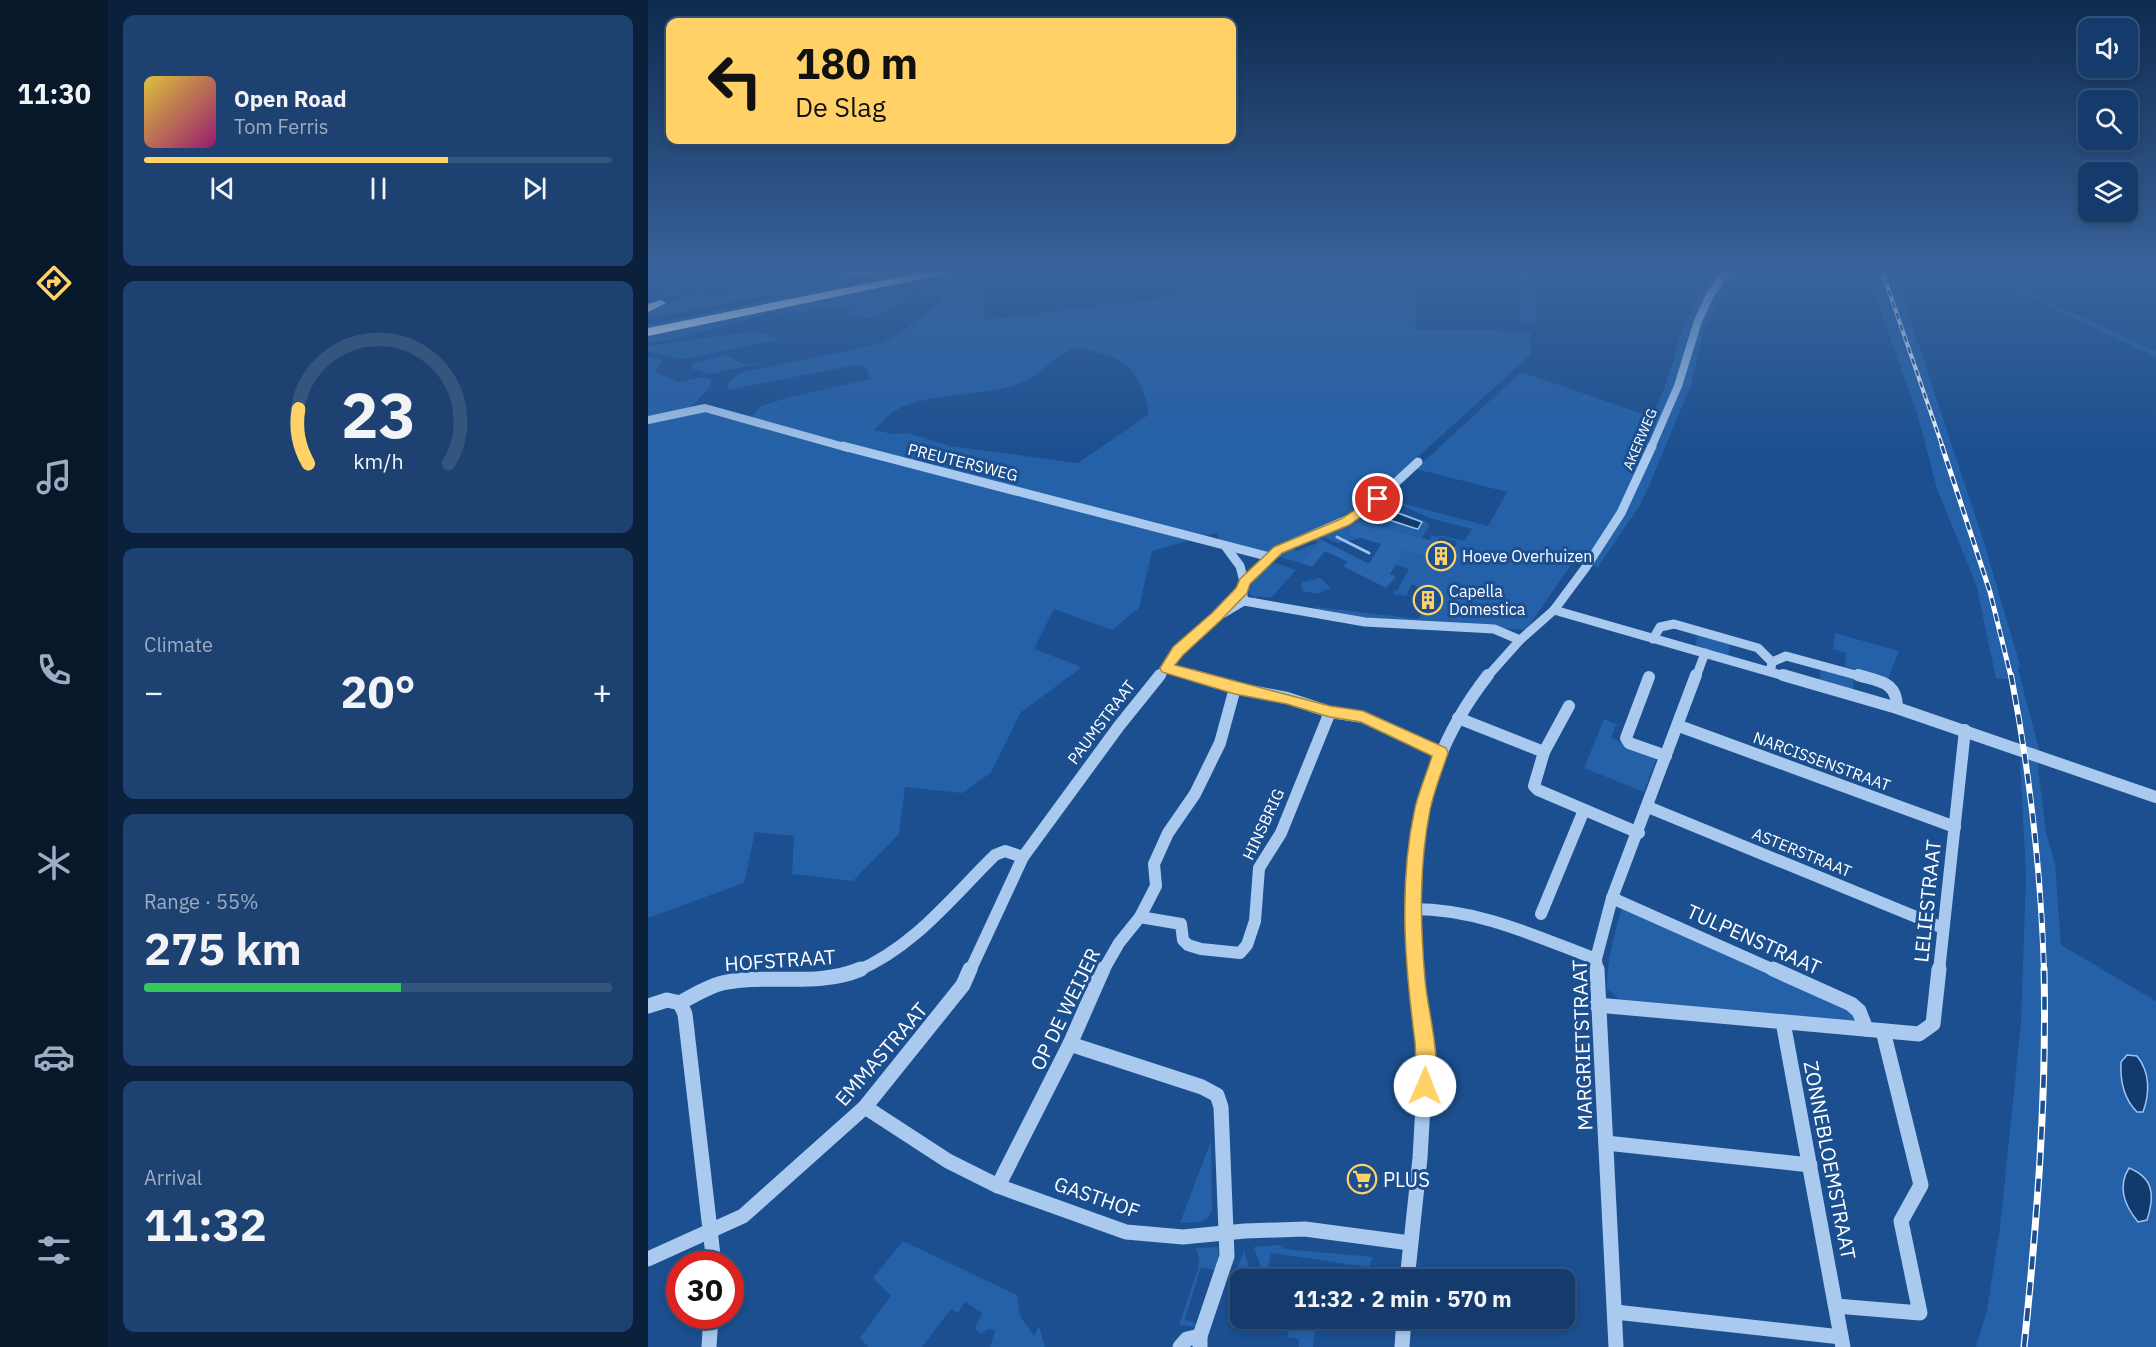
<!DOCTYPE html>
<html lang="en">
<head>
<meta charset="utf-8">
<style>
  body { margin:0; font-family:"IBM Plex Sans",sans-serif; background:#1d4271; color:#f1f3f6; height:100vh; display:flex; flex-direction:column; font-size:22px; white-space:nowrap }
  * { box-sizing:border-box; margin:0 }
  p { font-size:20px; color:#9dadc1 }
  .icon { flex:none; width:33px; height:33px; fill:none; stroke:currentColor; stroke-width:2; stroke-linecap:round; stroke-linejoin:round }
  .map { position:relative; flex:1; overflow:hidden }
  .panel { display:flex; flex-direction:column; gap:15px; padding:15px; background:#0b203b; width:540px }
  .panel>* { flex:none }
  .top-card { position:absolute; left:18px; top:18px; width:570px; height:126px; border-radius:12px; box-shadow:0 3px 9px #0003,0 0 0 2px #33557e; background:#ffd166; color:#111; overflow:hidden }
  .tools { position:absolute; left:1430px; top:18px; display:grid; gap:12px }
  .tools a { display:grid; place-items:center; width:60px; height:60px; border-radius:12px; background:#143b6b; box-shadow:0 3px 9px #0003,0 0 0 2px #33557e; font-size:30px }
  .speed { position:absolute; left:18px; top:1251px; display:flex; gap:12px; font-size:30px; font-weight:700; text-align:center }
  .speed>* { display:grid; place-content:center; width:78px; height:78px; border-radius:50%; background:#143b6b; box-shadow:0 3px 9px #0003,0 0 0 2px #33557e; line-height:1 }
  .speed .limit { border:9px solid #d22; background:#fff; color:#111 }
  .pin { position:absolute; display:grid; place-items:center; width:51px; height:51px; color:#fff; margin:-26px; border:3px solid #fff; border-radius:50%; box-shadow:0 2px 6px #0007 }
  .me { position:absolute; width:66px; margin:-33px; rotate:1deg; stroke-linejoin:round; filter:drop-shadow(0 0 4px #0008) }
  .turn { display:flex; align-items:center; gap:21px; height:126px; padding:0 30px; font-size:27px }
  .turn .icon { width:78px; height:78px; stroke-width:2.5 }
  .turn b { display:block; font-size:42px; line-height:51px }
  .big { font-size:45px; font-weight:700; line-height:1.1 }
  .panel .tile { flex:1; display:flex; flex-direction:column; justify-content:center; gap:9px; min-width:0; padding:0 21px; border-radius:12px; background:#1d4271 }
  .panel .dial { align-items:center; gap:0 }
  .dial svg { height:156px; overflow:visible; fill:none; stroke:#33557e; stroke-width:7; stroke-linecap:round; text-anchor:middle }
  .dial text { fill:#f1f3f6; stroke:none }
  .song { display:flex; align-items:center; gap:18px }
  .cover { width:72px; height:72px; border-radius:9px; background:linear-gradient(135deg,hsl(50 70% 55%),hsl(320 70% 35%)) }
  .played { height:6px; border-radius:3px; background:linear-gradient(90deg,#ffd166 65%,#33557e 65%) }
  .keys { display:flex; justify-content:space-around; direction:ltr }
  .heat { display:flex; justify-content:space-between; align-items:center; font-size:33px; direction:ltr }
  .charge { height:9px; border-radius:4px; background:linear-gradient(90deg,#34c759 55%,#33557e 0) }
  .trip { position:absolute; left:582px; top:1269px; width:345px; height:60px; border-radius:12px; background:#143b6b; box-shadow:0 3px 9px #0003,0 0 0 2px #33557e; font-weight:700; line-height:60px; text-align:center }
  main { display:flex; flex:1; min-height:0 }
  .menu { display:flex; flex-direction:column; width:108px; justify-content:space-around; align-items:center; background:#08182b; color:#9dadc1 }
  .menu .icon { width:42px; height:42px }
  .menu .on { color:#ffd166 }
  .menu b { font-size:27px; color:#f1f3f6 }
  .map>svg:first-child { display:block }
  .green { fill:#2461a8; fill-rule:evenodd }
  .water { fill:#123a6d; stroke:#9cc4f0; stroke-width:1.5 }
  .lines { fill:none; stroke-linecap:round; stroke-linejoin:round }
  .stream { stroke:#9cc4f0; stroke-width:3 }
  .building { fill:#2a66ad }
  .minor-far3 { stroke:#a9c9ee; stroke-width:8 }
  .minor-far2 { stroke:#a9c9ee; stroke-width:9 }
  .minor-far1 { stroke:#a9c9ee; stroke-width:12 }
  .minor { stroke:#a9c9ee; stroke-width:15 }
  .highway { fill:#fff; fill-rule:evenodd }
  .rail-far3-casing { stroke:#fff; stroke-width:4 }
  .rail-far2-casing { stroke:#fff; stroke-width:5 }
  .rail-far1-casing { stroke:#fff; stroke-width:6 }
  .rail-casing { stroke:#fff; stroke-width:7 }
  .rail-far3 { stroke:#1b4f8f; stroke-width:2; stroke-dasharray:6; stroke-linecap:butt }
  .rail-far2 { stroke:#1b4f8f; stroke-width:3; stroke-dasharray:8; stroke-linecap:butt }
  .rail-far1 { stroke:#1b4f8f; stroke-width:4; stroke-dasharray:10; stroke-linecap:butt }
  .rail { stroke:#1b4f8f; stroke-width:4.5; stroke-dasharray:13; stroke-linecap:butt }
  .route { fill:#ffd166; stroke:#a68842; stroke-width:1.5 }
  .labels { text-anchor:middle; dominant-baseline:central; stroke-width:6; stroke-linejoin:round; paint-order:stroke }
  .far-street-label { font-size:14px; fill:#fff; stroke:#1b4f8f }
  .street-label { font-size:16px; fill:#fff; stroke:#1b4f8f }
  .poi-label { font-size:16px; fill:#fff; stroke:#1b4f8f; text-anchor:start }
  .near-street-label { font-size:20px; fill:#fff; stroke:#1b4f8f }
  .near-poi-label { font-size:20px; fill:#fff; stroke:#1b4f8f; text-anchor:start }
</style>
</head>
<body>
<main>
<nav class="menu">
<b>11:30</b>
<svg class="icon on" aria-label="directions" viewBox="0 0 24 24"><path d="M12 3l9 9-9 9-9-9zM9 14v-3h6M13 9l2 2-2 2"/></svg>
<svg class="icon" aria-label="music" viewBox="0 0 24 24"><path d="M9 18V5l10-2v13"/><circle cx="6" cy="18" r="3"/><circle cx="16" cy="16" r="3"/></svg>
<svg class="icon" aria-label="phone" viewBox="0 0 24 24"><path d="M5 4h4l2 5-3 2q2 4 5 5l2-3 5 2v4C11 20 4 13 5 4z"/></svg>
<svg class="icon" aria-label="climate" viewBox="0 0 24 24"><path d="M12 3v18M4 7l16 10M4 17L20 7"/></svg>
<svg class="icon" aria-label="car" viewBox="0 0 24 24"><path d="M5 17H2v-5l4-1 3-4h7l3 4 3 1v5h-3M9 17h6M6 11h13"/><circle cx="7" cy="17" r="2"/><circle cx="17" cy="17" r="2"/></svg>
<svg class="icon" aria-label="filters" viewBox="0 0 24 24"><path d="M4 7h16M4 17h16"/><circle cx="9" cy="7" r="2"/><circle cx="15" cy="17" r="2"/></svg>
</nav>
<section class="panel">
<div class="tile">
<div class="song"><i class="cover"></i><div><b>Open Road</b><p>Tom Ferris</p></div></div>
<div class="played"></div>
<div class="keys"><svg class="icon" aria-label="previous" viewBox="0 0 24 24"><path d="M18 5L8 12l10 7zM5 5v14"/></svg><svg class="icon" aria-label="pause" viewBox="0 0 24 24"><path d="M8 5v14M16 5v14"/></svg><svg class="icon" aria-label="next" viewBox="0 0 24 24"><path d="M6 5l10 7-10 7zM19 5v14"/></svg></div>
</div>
<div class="tile dial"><svg viewBox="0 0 100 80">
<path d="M14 69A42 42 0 1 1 86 69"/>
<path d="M14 69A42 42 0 0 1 9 41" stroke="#ffd166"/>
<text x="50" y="56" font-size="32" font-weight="700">23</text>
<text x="50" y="72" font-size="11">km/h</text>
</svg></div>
<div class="tile"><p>Climate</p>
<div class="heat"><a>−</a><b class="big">20°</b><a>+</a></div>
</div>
<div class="tile"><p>Range · 55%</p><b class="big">275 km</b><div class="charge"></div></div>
<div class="tile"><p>Arrival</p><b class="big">11:32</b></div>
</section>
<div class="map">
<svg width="1508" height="1347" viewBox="0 0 1508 1347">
  <rect width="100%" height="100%" fill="#1b4f8f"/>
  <g class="green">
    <path d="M86 268H110L59 281 45 279 41 276Z"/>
    <path d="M276 268H302L0 330V325Z"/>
    <path d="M524 268H771L767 329 883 332 882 355 719 503 620 555 573 542 568 533 504 551 491 608 464 630 406 609 386 649 434 667 372 713 343 773 314 793 257 787 251 834 205 881 144 874 146 836 107 832 96 883 0 918V423L65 408 103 418 111 407 138 398 222 379 219 368 207 365 79 390 81 382 91 373 231 344 248 336 291 304V295L272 294 267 291C276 276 324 269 341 269 339 284 334 307 337 320L535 295ZM430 347C464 358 482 355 495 392 498 400 501 406 500 415L430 463 302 446 260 433 244 434 226 430C232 425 237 418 242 414 270 392 333 397 368 385 392 378 406 354 430 347Z"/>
    <path d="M868 268H881L883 282 887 287 888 323 872 321Z"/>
    <path d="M1070 268H1093L1077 290 1055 333 1043 385 1000 488 992 505 950 567 927 559 878 630 737 620 667 611 668 607 770 619 786 595 764 584 758 596 746 594V591H749L761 569 747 565 756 550 803 562 811 548 807 547 809 542 792 537 788 542 781 540 784 536 789 537 791 535 816 541 824 529 782 518 738 499 840 526 859 492 768 469 873 372 1004 417 1019 381 1034 329 1057 285Z"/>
    <path d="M1217 268H1245L1334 536 1372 665 1370 669 1392 753 1377 748 1363 680 1348 678 1328 584 1289 489 1269 413Z"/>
    <path d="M1318 268H1326L1508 351V357Z"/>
    <path d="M145 274H226L0 319V310L49 294 75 295 112 289Z"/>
    <path d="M32 278 47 285 21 296 20 292 9 286 16 281Z"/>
    <path d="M273 279 197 309H192L196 306 175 307 151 313 146 310 129 314 126 312 33 338 0 343V336Z"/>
    <path d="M257 287H262L253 302 226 317 216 319 197 315C205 304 242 293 257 287Z"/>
    <path d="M95 333H114L132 339 42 358 31 359 0 351V346Z"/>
    <path d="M79 355 97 365 133 359 62 374 45 369 43 366 46 363Z"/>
    <path d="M0 357 16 361 7 369V372L31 382 55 377 63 380 62 387 42 408 0 419Z"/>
    <path d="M728 504H734L780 523 781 526 774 538 708 521 699 534 714 538 690 543 673 536Z"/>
    <path d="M671 537 674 540 653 563 632 557 630 555 644 547 648 551 669 543 665 538Z"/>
    <path d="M628 563 648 570 623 598 609 596 608 599 601 593C602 582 617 564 628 563Z"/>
    <path d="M672 578 683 588 669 594 655 591 653 585 655 582Z"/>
    <path d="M1187 633 1251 651 1240 679 1197 667 1198 653 1185 649Z"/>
    <path d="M1050 635 1082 644 1080 656 1047 647Z"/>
    <path d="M1173 669 1206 678 1205 692 1171 682Z"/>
    <path d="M956 719 976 727 968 725 963 738 1009 757 996 792 936 768Z"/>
    <path d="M1378 757 1389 760 1398 832 1407 864 1413 945 1508 1001V1347H1328L1339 1310 1352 1227 1373 1023 1378 875 1372 760Z"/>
    <path d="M974 907 1206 1011 1207 1022 970 1001 969 997 959 989C959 960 966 935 974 907Z"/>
    <path d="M563 1141 564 1210C559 1225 546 1222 532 1223Z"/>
    <path d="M255 1241 369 1295 372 1316 386 1336 391 1326 397 1347H342L347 1330 340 1329 333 1334 327 1328 334 1313 317 1302 310 1313 303 1309 274 1347H220L212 1338 243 1296 225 1278Z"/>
    <path d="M631 1245 636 1249 725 1257 721 1267 623 1253 619 1275 616 1277 606 1247Z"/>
    <path d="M570 1247V1259L566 1270 553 1267 537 1319 549 1324 548 1327 531 1325 550 1269 551 1259 548 1248Z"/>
    <path d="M596 1250 603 1275 602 1279 592 1280V1283L585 1281Z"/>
    <path d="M654 1321 668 1324 665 1347H651V1339L639 1337 642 1327Z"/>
  </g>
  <g class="water">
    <path d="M739 509 774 522 770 529 766 528 729 516 732 511Z"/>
    <path d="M1479 1055 1489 1056C1502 1072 1502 1093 1495 1112H1489C1476 1099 1472 1080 1473 1062Z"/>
    <path d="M1481 1168C1506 1178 1507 1196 1499 1220L1490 1222C1476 1205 1469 1187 1481 1168Z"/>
  </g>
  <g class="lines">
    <path class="stream" d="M689 537 721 553"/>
  </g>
  <path class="building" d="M711 521 788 542 811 548 803 562 756 550 742 574 748 577 738 588 695 566 700 562 677 551 664 567 653 563 674 540 721 564 733 544 699 534 706 524Z"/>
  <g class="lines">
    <g class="minor-far3">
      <path d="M0 420 57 408 200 448"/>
      <path d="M1003 448 1030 386 1050 321 1062 295 1081 268"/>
    </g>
    <g class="minor-far2">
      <path d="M195 446 622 557"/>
      <path d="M578 547 592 566 596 582"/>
      <path d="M596 601 717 622 846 629 872 640"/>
      <path d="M596 601 594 590 596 582 630 550 707 516 730 499 770 462"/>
      <path d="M906 610 1140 677"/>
      <path d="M571 614 594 590"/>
      <path d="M1005 639 1012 627 1026 624 1110 648 1124 662 1123 668"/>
      <path d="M1124 662 1138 656 1215 677"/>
      <path d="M518 668 549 677"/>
      <path d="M511 677 538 643 569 617 596 601"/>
      <path d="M839 677 872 640 906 610 938 567 973 513 1004 446"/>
      <path d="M1048 677 1057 653"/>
    </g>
    <g class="minor-far1">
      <path d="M544 675 587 688 639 698 682 712 715 717 793 753"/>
      <path d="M1135 675 1249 708 1508 797"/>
      <path d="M1210 675C1232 682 1249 681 1249 708"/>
      <path d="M1001 677 978 738 981 743 1018 756"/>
      <path d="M921 706 896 752 886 786 890 790 991 833"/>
      <path d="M810 718 896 752"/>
      <path d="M1031 726 1307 827"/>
      <path d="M1000 807 1295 928"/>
      <path d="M964 898 1128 971"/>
      <path d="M765 909C831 909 887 936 948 959"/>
      <path d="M893 914 936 810"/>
      <path d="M492 917 533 924 535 940 540 945 553 949 592 953 599 945 607 921 611 868 633 833 682 712"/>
      <path d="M209 971C266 947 304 897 347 855L357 851 375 857"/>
      <path d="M322 971 375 857 471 726 512 675"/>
      <path d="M455 971 471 943 492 917 508 886 506 864 520 833 547 794 572 743 587 688"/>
      <path d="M768 971C764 856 765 771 840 675"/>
      <path d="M949 971 948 959 964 898 1048 675"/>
      <path d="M1291 971 1317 730"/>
    </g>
    <g class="minor">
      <path d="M949 969 968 1347"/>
      <path d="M1125 969 1203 1004 1211 1011 1218 1029"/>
      <path d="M32 1003C46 995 59 987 74 983 120 973 168 988 213 969"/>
      <path d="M32 1003 37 1014 66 1264"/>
      <path d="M949 1005 1271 1034 1285 1024 1291 969"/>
      <path d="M0 1006 19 1000 32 1003"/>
      <path d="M1135 1022 1195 1347"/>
      <path d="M422 1044 554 1087 569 1095 573 1107 579 1256 552 1336V1347"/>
      <path d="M217 1107 300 1161 350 1186 478 1232 535 1237 597 1231 657 1229 762 1243"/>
      <path d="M958 1143 1162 1165"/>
      <path d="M350 1186 422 1044 455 969"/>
      <path d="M0 1259 95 1216 217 1107 315 985 322 969"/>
      <path d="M759 1280 772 1158 778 1052 768 969"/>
      <path d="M1188 1306 1272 1313 1253 1221 1273 1185 1235 1031"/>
      <path d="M967 1312 1193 1337"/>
      <path d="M61 1347 63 1316"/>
      <path d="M532 1347 539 1339 552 1336"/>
      <path d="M754 1347 756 1318"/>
    </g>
    <g class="highway">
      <path d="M213 268H264V269L259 272 201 275 195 272 201 269Z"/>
      <path d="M295 268H316L311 271 0 336V328Z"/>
      <path d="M12 300 18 303 0 312V304Z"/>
    </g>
    <g class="rail-far3-casing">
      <path id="rail-far3" d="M1233 268 1295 448"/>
    </g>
    <g class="rail-far2-casing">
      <path id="rail-far2" d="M1294 446 1342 592 1363 677"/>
    </g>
    <g class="rail-far1-casing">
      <path id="rail-far1" d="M1363 675C1382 774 1393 871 1396 971"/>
    </g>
    <g class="rail-casing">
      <path id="rail" d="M1376 1347C1389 1221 1399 1096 1396 969"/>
    </g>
    <use href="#rail-far3" class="rail-far3"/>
    <use href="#rail-far2" class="rail-far2"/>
    <use href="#rail-far1" class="rail-far1"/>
    <use href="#rail" class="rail"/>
  </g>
  <linearGradient id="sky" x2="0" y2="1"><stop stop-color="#0f2b4f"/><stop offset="0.59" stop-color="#39639b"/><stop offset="1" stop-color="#39639b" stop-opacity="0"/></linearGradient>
  <rect width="1508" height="457" fill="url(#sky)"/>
  <path class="route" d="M730 495 734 496V502L701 525 634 553 602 584 599 593 573 620 535 655 527 665 682 706 715 711 798 748 800 753C794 771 786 791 782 810 771 866 772 922 777 979 779 1010 796 1064 784 1092L777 1095 771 1092C764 1077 769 1058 767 1042 757 965 750 885 767 808 771 791 779 773 784 756L713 722 682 717 639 704 587 694 514 672 512 668 525 647 564 613 588 588 592 579 626 547 693 519Z"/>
  <defs>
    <g id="building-ring" transform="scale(1.5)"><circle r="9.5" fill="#1b4f8f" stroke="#ffd166" stroke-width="1.5"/><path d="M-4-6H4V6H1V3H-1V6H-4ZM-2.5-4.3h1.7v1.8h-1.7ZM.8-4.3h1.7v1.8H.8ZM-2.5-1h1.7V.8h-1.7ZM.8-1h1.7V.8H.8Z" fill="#ffd166"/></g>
    <g id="supermarket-ring" transform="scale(1.5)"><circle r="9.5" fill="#1b4f8f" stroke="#ffd166" stroke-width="1.5"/><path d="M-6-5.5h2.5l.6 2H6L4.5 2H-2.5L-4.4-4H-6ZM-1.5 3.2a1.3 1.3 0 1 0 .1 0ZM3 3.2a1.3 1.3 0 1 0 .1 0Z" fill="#ffd166"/></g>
  </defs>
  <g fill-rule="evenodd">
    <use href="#building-ring" x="793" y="556"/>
    <use href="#building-ring" x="780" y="600"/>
    <use href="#supermarket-ring" x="714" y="1179"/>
  </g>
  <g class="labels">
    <g class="far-street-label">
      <text transform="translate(992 439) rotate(-67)">AKERWEG</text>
    </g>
    <g class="street-label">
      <text transform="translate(315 462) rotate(14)">PREUTERSWEG</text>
      <text transform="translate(453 722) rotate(-53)">PAUMSTRAAT</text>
      <text transform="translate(1174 761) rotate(20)">NARCISSENSTRAAT</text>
      <text transform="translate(615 824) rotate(-65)">HINSBRIG</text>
      <text transform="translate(1154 852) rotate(22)">ASTERSTRAAT</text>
    </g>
    <g class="poi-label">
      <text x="814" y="556">Hoeve Overhuizen</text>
      <text x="801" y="591">Capella<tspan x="801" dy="18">Domestica</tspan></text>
    </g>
    <g class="near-street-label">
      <text transform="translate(1279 901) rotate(-84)">LELIESTRAAT</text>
      <text transform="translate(1106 939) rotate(24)">TULPENSTRAAT</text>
      <text transform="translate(132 960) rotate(-4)">HOFSTRAAT</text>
      <text transform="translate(417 1009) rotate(-64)">OP DE WEIJER</text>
      <text transform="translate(934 1045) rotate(-92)">MARGRIETSTRAAT</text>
      <text transform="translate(233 1054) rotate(-49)">EMMASTRAAT</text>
      <text transform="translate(1182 1160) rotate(79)">ZONNEBLOEMSTRAAT</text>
      <text transform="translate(449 1197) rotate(19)">GASTHOF</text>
    </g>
    <g class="near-poi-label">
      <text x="735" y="1179">PLUS</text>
    </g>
  </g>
</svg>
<div class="tools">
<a><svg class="icon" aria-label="sound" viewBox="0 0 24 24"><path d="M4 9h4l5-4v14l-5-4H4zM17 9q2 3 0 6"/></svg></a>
<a><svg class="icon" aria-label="search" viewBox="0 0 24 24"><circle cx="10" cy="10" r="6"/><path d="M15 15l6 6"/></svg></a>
<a><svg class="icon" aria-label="layers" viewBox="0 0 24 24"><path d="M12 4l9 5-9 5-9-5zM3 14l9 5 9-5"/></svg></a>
</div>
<div class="speed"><div class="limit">30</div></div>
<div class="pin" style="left:730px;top:499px;background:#d93025"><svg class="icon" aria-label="arrive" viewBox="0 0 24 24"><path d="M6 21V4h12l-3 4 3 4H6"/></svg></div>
<svg class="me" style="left:777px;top:1086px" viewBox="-20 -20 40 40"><circle r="19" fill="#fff"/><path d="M0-13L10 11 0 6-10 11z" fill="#ffd166"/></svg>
<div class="trip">11:32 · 2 min · 570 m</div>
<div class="top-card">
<div class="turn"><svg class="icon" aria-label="left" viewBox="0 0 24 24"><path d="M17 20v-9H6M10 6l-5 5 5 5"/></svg><div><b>180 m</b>De Slag</div></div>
</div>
</div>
</main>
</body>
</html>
